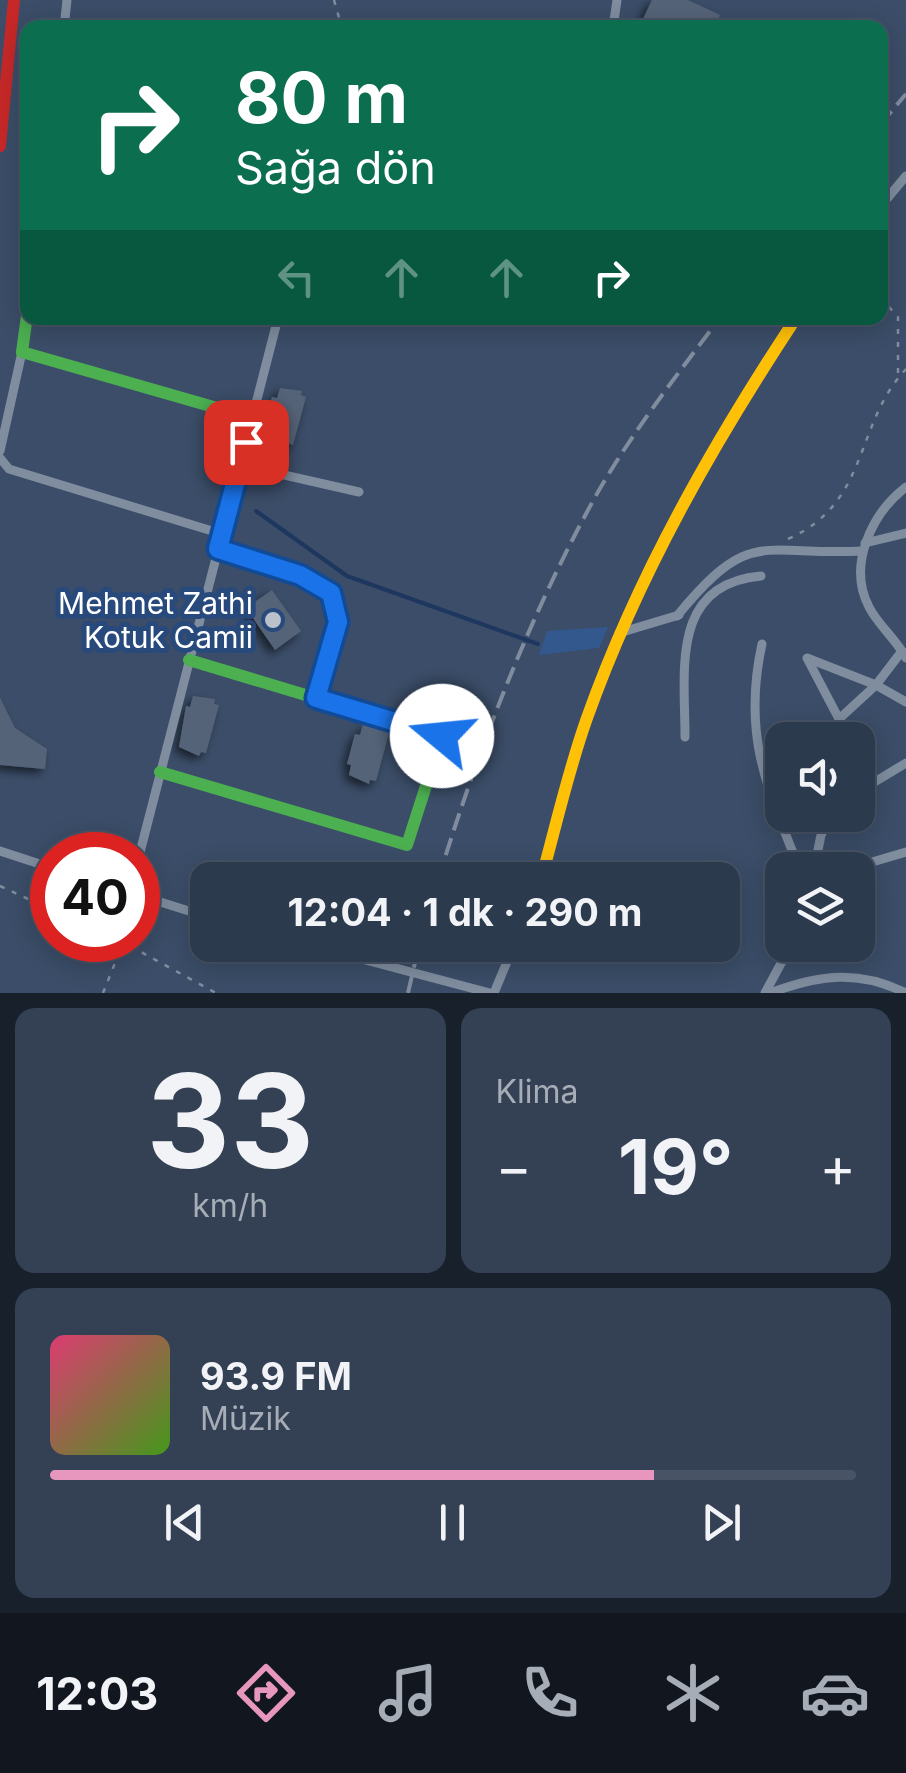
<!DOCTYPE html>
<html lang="tr">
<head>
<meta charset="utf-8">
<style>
  body { margin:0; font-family:Inter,sans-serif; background:#344155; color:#f1f3f6; height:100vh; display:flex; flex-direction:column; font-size:38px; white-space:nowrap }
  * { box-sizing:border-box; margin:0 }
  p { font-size:32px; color:#a6adb6 }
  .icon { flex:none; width:55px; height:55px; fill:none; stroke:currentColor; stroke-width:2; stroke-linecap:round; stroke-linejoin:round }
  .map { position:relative; height:993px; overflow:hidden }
  .panel { display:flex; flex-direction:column; gap:15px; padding:15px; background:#18202b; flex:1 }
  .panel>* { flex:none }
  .banner { position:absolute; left:20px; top:20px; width:868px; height:305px; border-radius:20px; box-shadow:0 5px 25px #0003,0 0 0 2px #485466; background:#0b6e4f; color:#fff; overflow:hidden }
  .fabs { position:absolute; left:765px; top:722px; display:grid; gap:20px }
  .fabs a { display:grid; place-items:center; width:110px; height:110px; border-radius:20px; background:#2c3a4e; box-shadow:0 5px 25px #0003,0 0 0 2px #485466; font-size:50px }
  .speed { position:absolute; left:30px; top:832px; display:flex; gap:20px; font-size:50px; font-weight:700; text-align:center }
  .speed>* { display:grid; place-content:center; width:130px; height:130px; border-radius:50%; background:#2c3a4e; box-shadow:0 5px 25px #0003,0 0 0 2px #485466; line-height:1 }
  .speed .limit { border:15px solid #d22; background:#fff; color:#111 }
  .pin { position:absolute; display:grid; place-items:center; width:85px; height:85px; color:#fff; margin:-42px; border-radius:20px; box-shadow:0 5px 15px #0006 }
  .me { position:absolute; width:110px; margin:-55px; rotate:287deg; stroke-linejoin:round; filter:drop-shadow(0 0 8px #0008) }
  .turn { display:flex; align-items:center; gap:35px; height:210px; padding:0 50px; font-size:45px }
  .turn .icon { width:130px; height:130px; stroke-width:2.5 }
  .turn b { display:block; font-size:70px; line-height:85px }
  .lanes { display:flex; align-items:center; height:95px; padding:0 50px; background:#0003; justify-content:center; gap:50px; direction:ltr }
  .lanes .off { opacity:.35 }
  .big { font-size:75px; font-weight:700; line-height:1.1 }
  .panel .card { flex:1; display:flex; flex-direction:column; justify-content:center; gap:15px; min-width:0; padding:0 35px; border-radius:20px; background:#344155 }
  .panel .dial { align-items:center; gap:0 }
  .dial b { font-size:130px; line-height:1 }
  .song { display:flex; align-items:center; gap:30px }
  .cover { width:120px; height:120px; border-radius:15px; background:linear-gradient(135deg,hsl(340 70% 55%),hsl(100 70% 35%)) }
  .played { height:10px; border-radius:5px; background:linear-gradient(90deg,#e797bd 75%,#485466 75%) }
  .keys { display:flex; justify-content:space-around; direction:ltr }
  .heat { display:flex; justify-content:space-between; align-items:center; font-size:55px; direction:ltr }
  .panel .tiles { flex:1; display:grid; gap:15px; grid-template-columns:1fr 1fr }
  .card:last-child { grid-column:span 2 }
  .trip { position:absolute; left:190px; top:862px; width:550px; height:100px; border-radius:20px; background:#2c3a4e; box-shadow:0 5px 25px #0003,0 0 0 2px #485466; font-weight:700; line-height:100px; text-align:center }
  .menu { display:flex; height:160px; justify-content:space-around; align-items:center; background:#12171f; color:#a6adb6 }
  .menu .icon { width:70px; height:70px }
  .menu .selected { color:#e797bd }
  .menu b { font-size:45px; color:#f1f3f6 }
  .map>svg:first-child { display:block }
  .green { fill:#33588d }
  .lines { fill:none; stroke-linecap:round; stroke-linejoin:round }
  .stream { stroke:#1e375e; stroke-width:4 }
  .building { fill:#546378; filter:url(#shadow) }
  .path { stroke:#7f8d9f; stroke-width:2.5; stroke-dasharray:5 8; stroke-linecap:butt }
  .street { stroke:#7f8d9f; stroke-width:9 }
  .fast { stroke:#4caf50; stroke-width:12 }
  .slow { stroke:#ffc107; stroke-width:12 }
  .jam { stroke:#c62828; stroke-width:12 }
  .rail { stroke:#818d9f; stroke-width:4; stroke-dasharray:18 8; stroke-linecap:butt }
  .route-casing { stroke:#114b97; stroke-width:25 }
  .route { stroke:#1a73e8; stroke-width:18 }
  .poi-dot { fill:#bac1ca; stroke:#27497c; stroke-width:4 }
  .labels { text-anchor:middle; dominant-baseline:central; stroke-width:10; stroke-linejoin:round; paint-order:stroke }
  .poi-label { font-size:30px; fill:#fff; stroke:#27497c; text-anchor:end }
</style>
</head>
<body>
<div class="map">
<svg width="906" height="993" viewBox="0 0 906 993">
  <defs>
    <filter id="shadow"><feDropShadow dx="-4.5" dy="4.5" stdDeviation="5" flood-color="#0009"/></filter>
  </defs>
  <rect width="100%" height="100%" fill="#3b4d68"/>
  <path class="green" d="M608 627 599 648 539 655 547 631Z"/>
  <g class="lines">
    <path class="stream" d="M256 511 347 576 538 644"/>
  </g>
  <g class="building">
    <path d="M652 0H688L720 15 715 28H645L641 23Z"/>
    <path d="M280 388 302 391 301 395 306 397 293 445 287 443 286 448 266 439 269 429 264 428 272 397 277 398Z"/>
    <path d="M272 590 301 631 275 650 246 608Z"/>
    <path d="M193 696 215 699 214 704 219 705 206 753 201 752 199 756 179 747 186 706 190 707Z"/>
    <path d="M0 698 15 728 47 749 45 769 0 765Z"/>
    <path d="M363 724 389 733 376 781 370 780 369 784 349 775 351 765 347 764 355 734 360 735Z"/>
  </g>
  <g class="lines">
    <g class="path">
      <path d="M334 0 342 28"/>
      <path d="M880 297 898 317V376"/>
      <path d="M788 539C870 503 854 424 906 369"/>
      <path d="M0 886 52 910"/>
      <path d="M119 940 216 993"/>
      <path d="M103 993 123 943"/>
    </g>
    <g class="street">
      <path d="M64 28 67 0"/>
      <path d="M613 28 617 0"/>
      <path d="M880 207 906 176"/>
      <path d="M0 451 22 352"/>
      <path d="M0 458 9 469 222 534"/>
      <path d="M240 465 359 492"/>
      <path d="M906 487C872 513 847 565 869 607 878 625 896 639 906 658"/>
      <path d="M865 543 906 533"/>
      <path d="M218 549 301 575 331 593 338 622 317 699"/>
      <path d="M677 616C751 526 760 556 862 551"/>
      <path d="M619 633 679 615"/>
      <path d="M762 644C742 735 767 788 800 870"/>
      <path d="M807 658 876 685 906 702"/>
      <path d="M808 660 839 719"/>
      <path d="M685 737C685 670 670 584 761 576"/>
      <path d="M843 740 839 719 876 685 902 651"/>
      <path d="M858 792 906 763"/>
      <path d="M0 851 52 868"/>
      <path d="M138 860 278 318"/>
      <path d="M814 870 821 835 832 815"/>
      <path d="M845 870 906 852"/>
      <path d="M138 895 208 917"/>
      <path d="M309 945 490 993"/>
      <path d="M494 993 514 945"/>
      <path d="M765 993 791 945"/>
      <path d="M770 993C818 975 858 969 906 993"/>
    </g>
    <g class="fast">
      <path d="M28 308 22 352 252 418"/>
      <path d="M160 772 407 845 442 736 189 660"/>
    </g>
    <path class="slow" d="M541 880C556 826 568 771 587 718 638 575 713 444 796 318"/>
    <path class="jam" d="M0 146 14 0"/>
    <g class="rail">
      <path d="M880 125 906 94"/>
      <path d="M438 880C478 750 528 619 594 499 630 435 676 376 720 318"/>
      <path d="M408 993 419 945"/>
    </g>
  </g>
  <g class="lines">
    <g class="route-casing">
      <path id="route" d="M246 442 218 549 300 575 331 593 338 622 316 698 442 736"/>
    </g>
    <use href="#route" class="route"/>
  </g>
  <circle class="poi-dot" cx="273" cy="620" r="10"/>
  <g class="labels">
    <g class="poi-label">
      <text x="253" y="603">Mehmet Zathi<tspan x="253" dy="34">Kotuk Camii</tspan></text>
    </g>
  </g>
</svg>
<div class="fabs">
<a><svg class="icon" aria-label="sound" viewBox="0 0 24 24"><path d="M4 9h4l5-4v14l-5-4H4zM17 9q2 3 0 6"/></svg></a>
<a><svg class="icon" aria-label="layers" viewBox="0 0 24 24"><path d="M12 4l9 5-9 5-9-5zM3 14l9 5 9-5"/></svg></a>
</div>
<div class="speed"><div class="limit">40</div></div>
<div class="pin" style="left:246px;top:442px;background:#d93025"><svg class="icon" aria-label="arrive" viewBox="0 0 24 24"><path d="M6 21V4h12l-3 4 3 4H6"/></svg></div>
<svg class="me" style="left:442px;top:736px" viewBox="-20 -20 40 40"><circle r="19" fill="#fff"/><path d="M0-13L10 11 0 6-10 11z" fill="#1a73e8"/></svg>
<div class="trip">12:04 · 1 dk · 290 m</div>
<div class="banner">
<div class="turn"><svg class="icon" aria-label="right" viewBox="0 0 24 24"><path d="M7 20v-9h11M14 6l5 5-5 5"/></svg><div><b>80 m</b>Sağa dön</div></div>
<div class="lanes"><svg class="icon off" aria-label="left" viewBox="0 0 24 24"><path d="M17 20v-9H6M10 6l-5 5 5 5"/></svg><svg class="icon off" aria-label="ahead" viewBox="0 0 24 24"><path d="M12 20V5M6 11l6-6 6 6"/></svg><svg class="icon off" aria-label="ahead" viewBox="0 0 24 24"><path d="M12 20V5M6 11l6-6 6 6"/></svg><svg class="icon" aria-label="right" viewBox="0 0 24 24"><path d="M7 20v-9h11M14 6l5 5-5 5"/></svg></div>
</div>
</div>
<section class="panel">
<div class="tiles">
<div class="card dial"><b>33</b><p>km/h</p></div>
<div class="card"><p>Klima</p>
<div class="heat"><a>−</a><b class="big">19°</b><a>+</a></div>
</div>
<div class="card">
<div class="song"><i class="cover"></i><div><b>93.9 FM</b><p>Müzik</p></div></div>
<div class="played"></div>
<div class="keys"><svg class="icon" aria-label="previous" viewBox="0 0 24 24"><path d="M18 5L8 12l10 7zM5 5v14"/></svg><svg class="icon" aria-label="pause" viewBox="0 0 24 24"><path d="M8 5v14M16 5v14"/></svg><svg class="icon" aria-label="next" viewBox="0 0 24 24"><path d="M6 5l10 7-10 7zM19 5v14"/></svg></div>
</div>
</div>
</section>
<nav class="menu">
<b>12:03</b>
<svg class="icon selected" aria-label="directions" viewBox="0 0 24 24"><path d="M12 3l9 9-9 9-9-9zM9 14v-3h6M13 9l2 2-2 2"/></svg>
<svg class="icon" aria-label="music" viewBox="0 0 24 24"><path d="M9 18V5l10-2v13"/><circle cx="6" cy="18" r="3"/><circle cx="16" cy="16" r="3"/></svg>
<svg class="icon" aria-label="phone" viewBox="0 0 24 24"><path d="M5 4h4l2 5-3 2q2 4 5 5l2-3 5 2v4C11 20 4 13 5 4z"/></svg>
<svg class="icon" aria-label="climate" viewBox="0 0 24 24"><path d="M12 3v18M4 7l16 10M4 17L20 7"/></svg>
<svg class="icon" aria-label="car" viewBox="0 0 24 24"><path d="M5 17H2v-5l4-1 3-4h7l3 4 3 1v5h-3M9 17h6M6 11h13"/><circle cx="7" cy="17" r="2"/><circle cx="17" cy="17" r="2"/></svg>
</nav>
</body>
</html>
